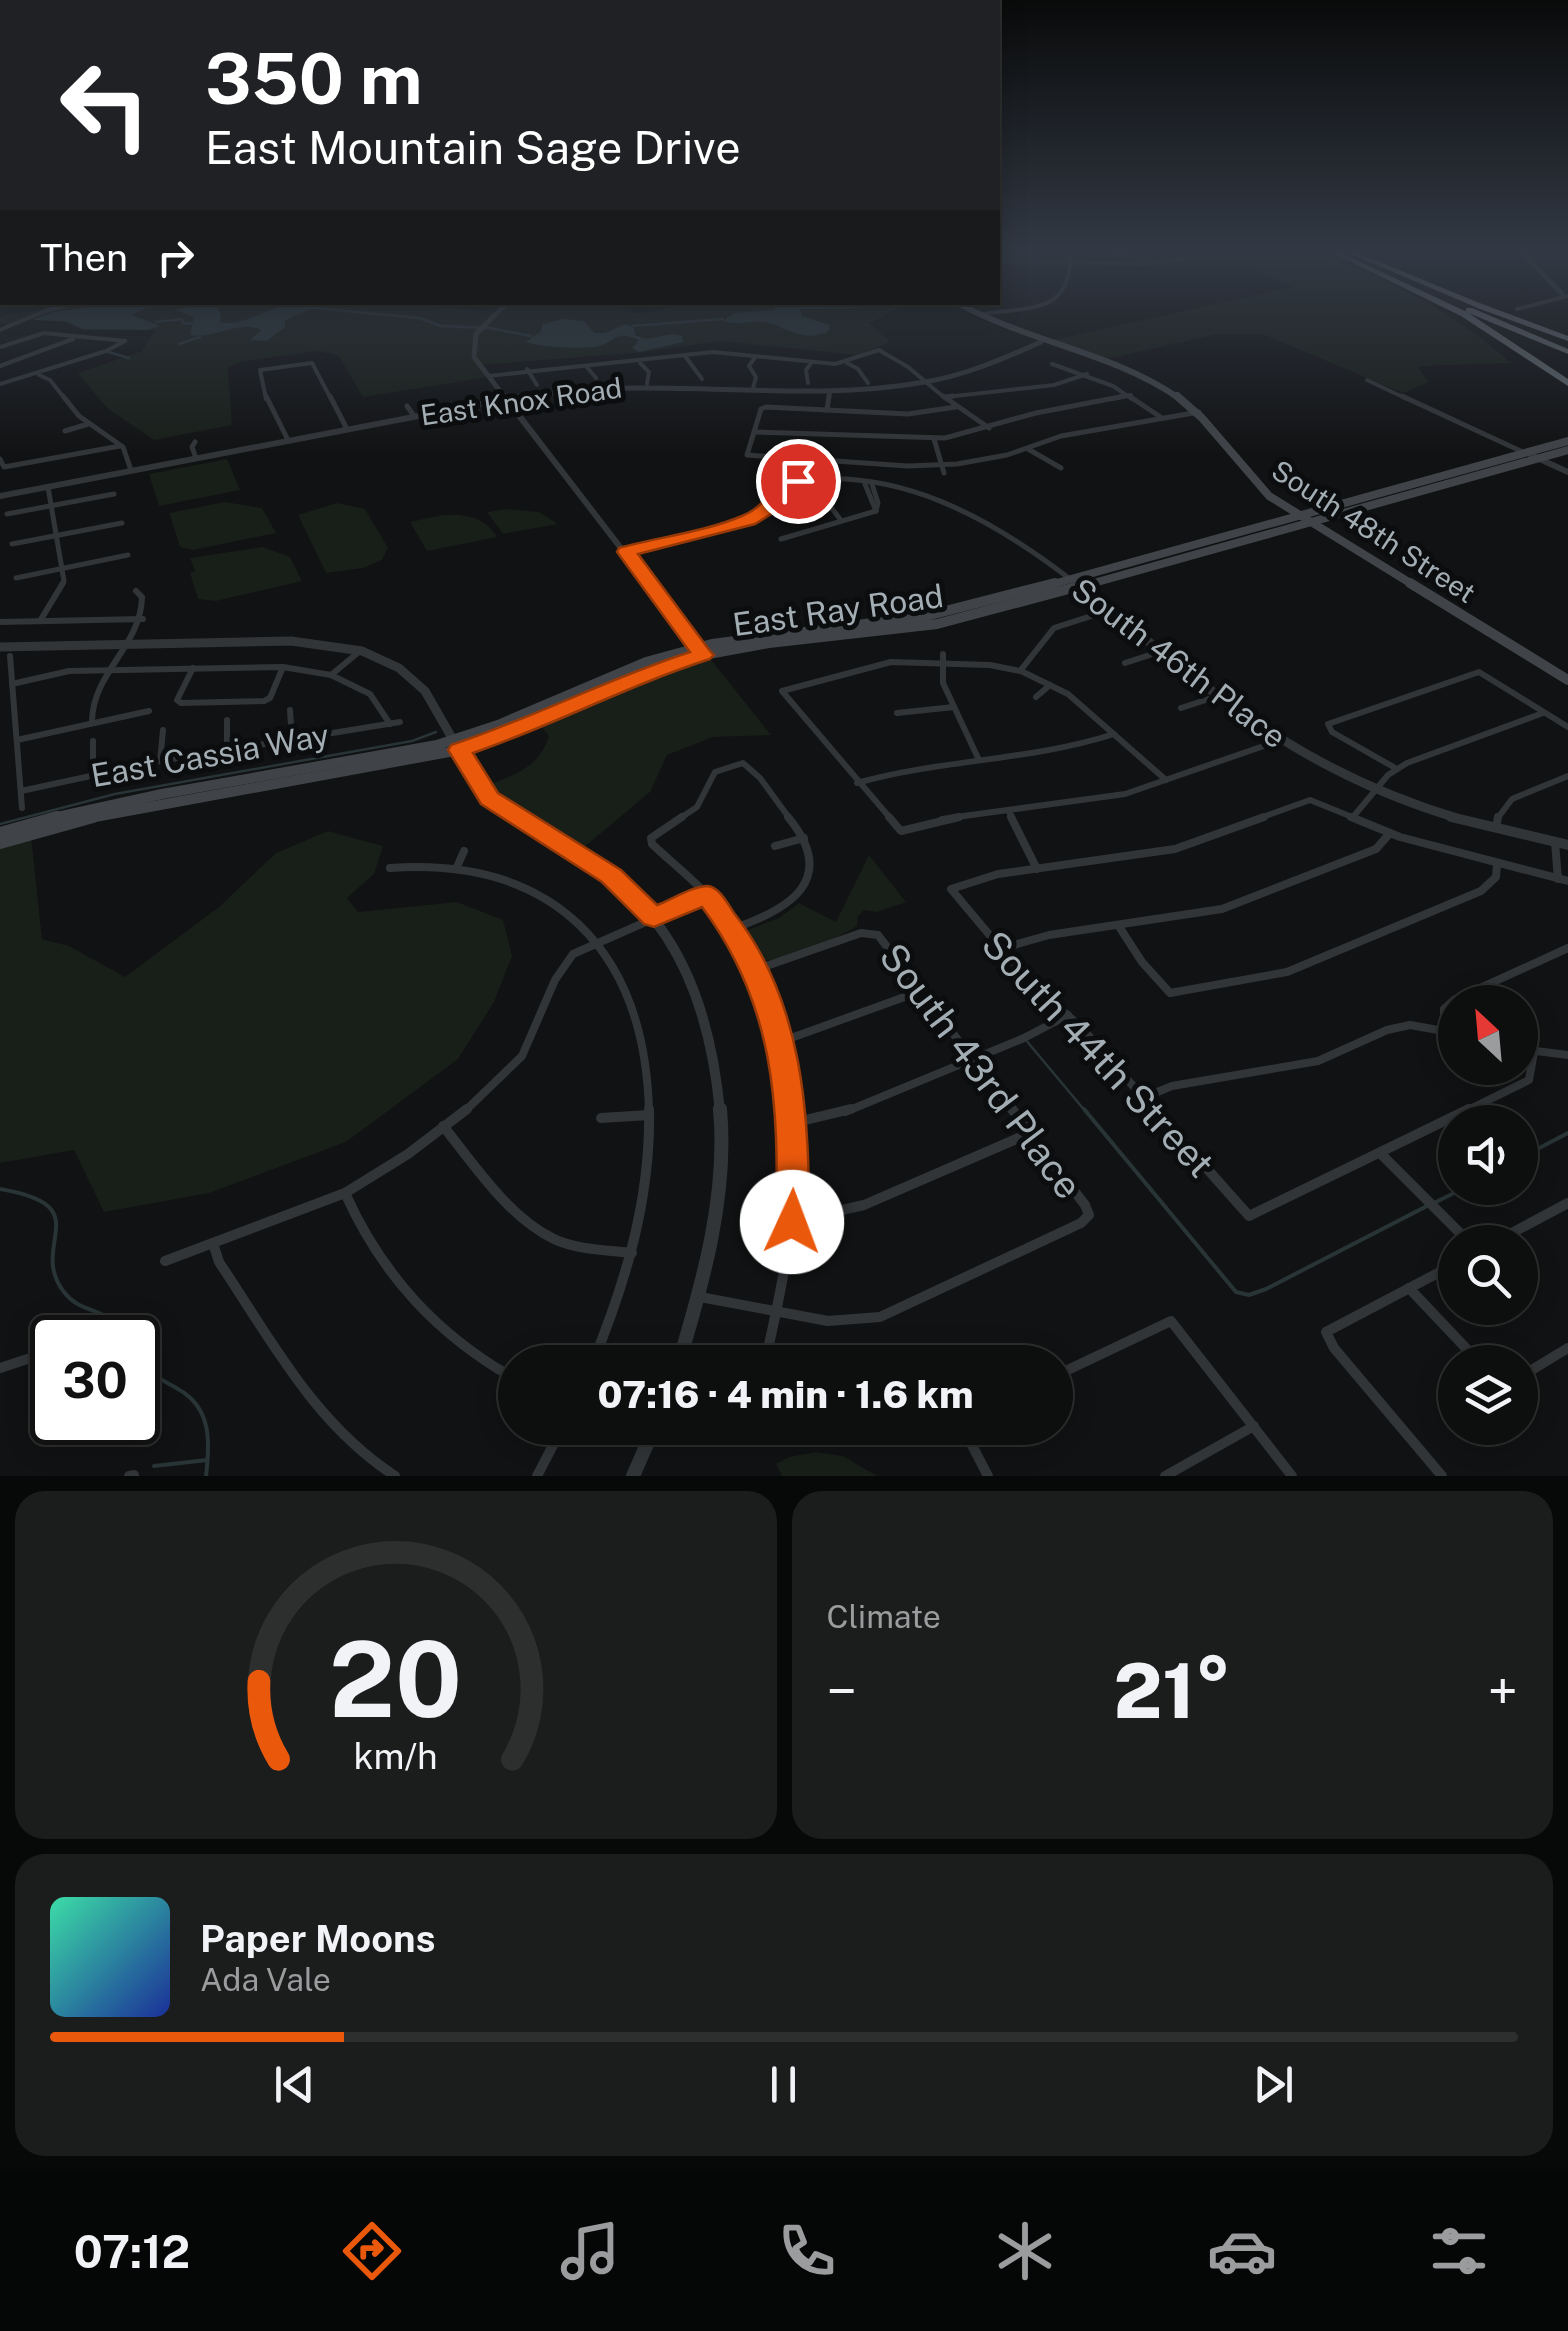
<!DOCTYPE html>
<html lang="en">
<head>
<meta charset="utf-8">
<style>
  body { margin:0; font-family:"Public Sans",sans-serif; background:#1b1c1c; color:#f1f3f6; height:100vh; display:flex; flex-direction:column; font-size:38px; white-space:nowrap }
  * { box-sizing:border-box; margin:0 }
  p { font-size:32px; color:#9a9c9e }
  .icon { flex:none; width:55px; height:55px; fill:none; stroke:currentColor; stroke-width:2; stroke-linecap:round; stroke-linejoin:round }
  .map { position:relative; height:1476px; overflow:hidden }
  .details { display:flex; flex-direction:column; gap:15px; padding:15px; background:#070808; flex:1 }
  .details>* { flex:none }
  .hud { position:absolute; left:0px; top:0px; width:1000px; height:305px; box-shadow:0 5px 25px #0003,0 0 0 2px #2d2e2e; background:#202124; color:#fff; overflow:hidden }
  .needle { width:65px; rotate:334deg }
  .fabs { position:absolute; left:1438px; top:985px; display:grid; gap:20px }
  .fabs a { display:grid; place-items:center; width:100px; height:100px; border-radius:50%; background:#0d0e0e; box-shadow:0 5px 25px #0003,0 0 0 2px #2d2e2e; font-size:50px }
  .speed { position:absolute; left:30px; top:1315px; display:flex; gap:20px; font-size:50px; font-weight:700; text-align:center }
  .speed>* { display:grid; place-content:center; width:130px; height:130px; border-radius:50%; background:#0d0e0e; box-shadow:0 5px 25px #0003,0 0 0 2px #2d2e2e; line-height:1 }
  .speed .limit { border:5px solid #111; border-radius:15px; background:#fff; color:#111 }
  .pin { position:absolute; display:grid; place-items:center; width:85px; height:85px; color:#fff; margin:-42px; border:5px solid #fff; border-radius:50%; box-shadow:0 2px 10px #0007 }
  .me { position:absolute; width:110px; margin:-55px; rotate:2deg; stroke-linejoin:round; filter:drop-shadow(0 0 8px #0008) }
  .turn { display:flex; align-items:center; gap:35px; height:210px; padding:0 40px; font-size:45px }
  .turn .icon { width:130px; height:130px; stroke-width:2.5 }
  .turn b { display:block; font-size:70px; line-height:85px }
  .then { display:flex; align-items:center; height:95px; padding:0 40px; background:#0003; gap:20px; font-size:38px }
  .big { font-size:75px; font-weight:800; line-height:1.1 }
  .details .widget { flex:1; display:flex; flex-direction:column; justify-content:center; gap:15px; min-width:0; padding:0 35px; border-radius:30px; background:#1b1c1c }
  .details .dial { align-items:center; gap:0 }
  .dial svg { height:260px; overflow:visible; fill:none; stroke:#2d2e2e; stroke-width:7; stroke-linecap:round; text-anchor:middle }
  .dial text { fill:#f1f3f6; stroke:none }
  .song { display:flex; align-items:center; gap:30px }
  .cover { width:120px; height:120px; border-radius:15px; background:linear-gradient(135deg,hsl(160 70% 55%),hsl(230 70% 35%)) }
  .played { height:10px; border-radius:5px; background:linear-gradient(90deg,#ea580c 20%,#2d2e2e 20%) }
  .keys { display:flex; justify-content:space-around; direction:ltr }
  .heat { display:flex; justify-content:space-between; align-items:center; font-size:55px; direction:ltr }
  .details .tiles { flex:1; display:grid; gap:15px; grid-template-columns:1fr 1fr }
  .widget:last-child { grid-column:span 2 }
  .trip { position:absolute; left:498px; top:1345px; width:575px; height:100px; border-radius:50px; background:#0d0e0e; box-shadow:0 5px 25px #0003,0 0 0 2px #2d2e2e; font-weight:800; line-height:100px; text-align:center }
  .tabs { display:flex; height:160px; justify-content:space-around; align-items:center; background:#050606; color:#9a9c9e }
  .tabs .icon { width:70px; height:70px }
  .tabs .active { color:#ea580c }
  .tabs b { font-size:45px; color:#f1f3f6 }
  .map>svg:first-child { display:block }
  .green { fill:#181e18 }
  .water { fill:#283436 }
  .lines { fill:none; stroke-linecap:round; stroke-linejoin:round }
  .stream-far1 { stroke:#283436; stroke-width:2.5 }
  .stream { stroke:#283436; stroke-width:4 }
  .canal { stroke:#283436; stroke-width:5 }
  .minor-far4 { stroke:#323538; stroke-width:4 }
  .minor-far3 { stroke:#323538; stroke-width:5 }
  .minor-far2 { stroke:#323538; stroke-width:6 }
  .minor-far1 { stroke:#323538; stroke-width:8 }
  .minor { stroke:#323538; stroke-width:10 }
  .tertiary-far4 { stroke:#323538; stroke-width:5 }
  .tertiary-far3 { stroke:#323538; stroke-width:6 }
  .tertiary-far2 { stroke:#323538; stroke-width:9 }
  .tertiary-far1 { stroke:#323538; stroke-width:10 }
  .tertiary { stroke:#323538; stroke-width:14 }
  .secondary-far3 { stroke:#404448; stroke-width:6 }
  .secondary-far2 { stroke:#404448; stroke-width:8 }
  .secondary-far1 { stroke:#404448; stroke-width:10 }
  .secondary { stroke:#404448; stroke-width:12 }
  .motorway { fill:#5e6469; fill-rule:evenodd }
  .route { fill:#ea580c; stroke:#983908; stroke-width:2.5 }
  .labels { text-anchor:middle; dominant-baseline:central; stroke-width:10; stroke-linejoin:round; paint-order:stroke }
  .far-street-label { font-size:28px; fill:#a3adb4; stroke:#0c0d0e }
  .street-label { font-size:32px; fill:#a3adb4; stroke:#0c0d0e }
  .near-street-label { font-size:38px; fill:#a3adb4; stroke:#0c0d0e }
</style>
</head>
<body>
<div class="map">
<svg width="1568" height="1476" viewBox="0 0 1568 1476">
  <rect width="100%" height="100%" fill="#111213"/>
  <g class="green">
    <path d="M1246 248C1265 248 1290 244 1308 249 1379 272 1457 314 1511 363L1421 366 1418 368 1429 382 1403 393 1262 334H1217L1107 359 1049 341 1293 287 1229 258 1156 266 998 264V259L1139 261Z"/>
    <path d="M124 302H439L434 307 498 312 508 303 614 302C630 320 652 311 672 307 748 294 832 303 909 303L869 323 890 342 858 355 719 341 644 352 481 365 489 377 363 397 338 355 317 351 238 362 228 368 232 425 154 440 107 408 78 373 142 351 155 330H83L64 322 22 319 10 325 0 323V318L9 314Z"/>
    <path d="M227 459 240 490 159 506 149 474Z"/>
    <path d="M225 502 262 508 276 533 193 550 180 547 169 513Z"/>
    <path d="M337 503 365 509 388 548 382 560 363 568 326 573 298 515Z"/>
    <path d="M507 509 539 512 558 524 503 534 487 512Z"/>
    <path d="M442 515C466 514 483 516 497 537L427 551 410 522Z"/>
    <path d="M263 547 290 557 302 581 216 601 198 599 190 573 195 571 190 558Z"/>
    <path d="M709 657 771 735 713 737 667 755 650 792 583 848 510 804 488 785C517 774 539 767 549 736L540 725 645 677Z"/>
    <path d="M328 831 383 846 374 874 347 898 358 912 457 902 503 920 512 956 494 1002 458 1059 346 1142 209 1193 104 1212 74 1150 0 1163V846L31 836 42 939 69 946 125 977 219 907 276 853Z"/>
    <path d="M869 855 906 902 877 912 864 910 858 916 857 926C839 938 781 963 760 960L745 931 779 918 799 903 836 922Z"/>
    <path d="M816 1452 843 1456 877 1476H782L776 1464 789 1457Z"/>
  </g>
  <g class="water">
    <path d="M124 303H155L132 315 160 326 147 330 82 329 66 321 33 320 52 312Z"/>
    <path d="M214 303 221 314 220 322C251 329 282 292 310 309L285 321V327L267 341 250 340 261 330C239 319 214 340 190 335L194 317 175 310Z"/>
    <path d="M775 303 864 302 865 303 856 308 800 309 802 316 830 325 828 332C805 341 793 332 773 324 757 318 739 327 723 321L735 313 775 310Z"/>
    <path d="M564 319 584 321 594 333H605L625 324 634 328 635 335C653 345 664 329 682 336L683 342 639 352 632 348 639 340C611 328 616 345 593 347 578 349 540 347 526 342L541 331 543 324Z"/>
  </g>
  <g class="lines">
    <g class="stream-far1">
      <path d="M998 262 1147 264 1265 248"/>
      <path d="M304 307 419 318 441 326 489 328 531 336"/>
      <path d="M156 322 182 319 183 323 194 324"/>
      <path d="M632 326 723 319"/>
      <path d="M179 344 200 337"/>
      <path d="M108 352 129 358"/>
      <path d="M0 824 115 794 412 741 436 732"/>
      <path d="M1025 1039 1086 1112"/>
    </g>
    <g class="stream">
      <path d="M1084 1109 1236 1292 1249 1295 1266 1289 1427 1206"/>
      <path d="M1520 1158 1568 1133"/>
      <path d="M0 1189C101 1206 27 1245 64 1292 82 1316 109 1305 126 1338"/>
      <path d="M1434 1203 1464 1188"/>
      <path d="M138 1361C150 1375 163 1380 178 1389 212 1408 210 1442 206 1476"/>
      <path d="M154 1466 207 1460"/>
    </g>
    <path class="canal" d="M1518 248 1562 294"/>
    <g class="minor-far4">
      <path d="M1029 248 1119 254 1197 248"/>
      <path d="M489 302 506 305"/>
      <path d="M638 302H650"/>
      <path d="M1517 309 1568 296"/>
      <path d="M983 314C1036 306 1072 314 1071 248"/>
      <path d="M0 330 45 311 81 302"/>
      <path d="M0 347 44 333 125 341"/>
      <path d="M685 356 702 379"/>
      <path d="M640 363 649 372 647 384"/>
      <path d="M847 363 858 369 868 383"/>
      <path d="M1052 364 1113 386 1132 399"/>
      <path d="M0 366 73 339"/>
      <path d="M586 366 596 378"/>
      <path d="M527 369 537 385"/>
      <path d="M39 375 50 380 65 399"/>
      <path d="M488 376 713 352 835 364 879 350 908 367 946 399"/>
      <path d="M1367 380 1407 399"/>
      <path d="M808 383 806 370 812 362"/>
      <path d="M0 384 106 351 125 341"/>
      <path d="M753 388 756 377 749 366 756 356"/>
      <path d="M946 397 1054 385 1087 374"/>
      <path d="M266 399 260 370 312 363 331 399"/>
      <path d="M829 399 830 391"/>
      <path d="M1112 399 1131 395"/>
    </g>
    <g class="minor-far3">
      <path d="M63 396 79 416 123 447 131 470"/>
      <path d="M266 396 288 440"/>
      <path d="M330 396 347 429"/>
      <path d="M943 396 989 428"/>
      <path d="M1129 396 1162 418"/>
      <path d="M1402 396 1525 453"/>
      <path d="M946 397 953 396"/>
      <path d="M407 406 414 416"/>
      <path d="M956 407 908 414 766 407 761 409 747 455 908 466 957 464 1007 455 1061 436 1199 412"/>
      <path d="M827 410 829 396"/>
      <path d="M65 431 88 424"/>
      <path d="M755 432 945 438 1036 413 1125 396"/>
      <path d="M934 439 944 473"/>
      <path d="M195 442 192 447 196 458"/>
      <path d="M1028 449 1061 468"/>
      <path d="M0 459 4 467 120 446"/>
      <path d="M865 484 876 511"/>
      <path d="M872 484 878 503 876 511"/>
      <path d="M48 487 64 581 61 586"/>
      <path d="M827 502 840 519"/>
      <path d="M7 514 114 494"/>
      <path d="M781 539 876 511"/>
      <path d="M12 544 122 523"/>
      <path d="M626 551 748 520 770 508 794 482C897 465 992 519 1070 579"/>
      <path d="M16 578 128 555"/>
    </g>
    <g class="minor-far2">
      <path d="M40 621 63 583"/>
      <path d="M0 622 143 619"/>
      <path d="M943 654V683L978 758"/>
      <path d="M10 656 22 808"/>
      <path d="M1125 663 1162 651"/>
      <path d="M193 668 177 700 181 703 264 701 270 698 283 667"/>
      <path d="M1021 671 1068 694 1166 780"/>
      <path d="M331 675 360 651"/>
      <path d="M12 684 69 671 283 667 331 675 370 694 390 724"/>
      <path d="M1036 697 1050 685"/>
      <path d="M1181 708 1218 696"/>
      <path d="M290 710 292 740"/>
      <path d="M897 713 954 707"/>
      <path d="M227 720V751"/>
      <path d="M92 721C93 672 141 646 142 597L136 591"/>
      <path d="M17 740 149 711"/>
      <path d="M93 741V774"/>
      <path d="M160 761 163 730"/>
      <path d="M1397 769 1332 732 1328 724 1479 672 1568 727"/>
      <path d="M857 783C942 759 1030 761 1114 734"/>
      <path d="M21 791 160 761 400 722"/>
      <path d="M1008 810 1013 819"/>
      <path d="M1353 817 1388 775 1407 763 1543 713"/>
      <path d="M679 819 697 807 715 772 743 763 760 778 790 819"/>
      <path d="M891 819 782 691 891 662 990 665 1020 671 1054 628 1110 610"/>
      <path d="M942 819 1125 794 1278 741"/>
      <path d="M1257 819 1310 800 1357 819"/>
      <path d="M1497 819 1512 799 1568 776"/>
    </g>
    <g class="minor-far1">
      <path d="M682 817 651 838 652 844C671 862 692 878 709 897 761 957 782 1035 791 1112"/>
      <path d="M889 817 901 831 959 817"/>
      <path d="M1011 817 1037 869"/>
      <path d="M1351 817 1400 837 1568 881"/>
      <path d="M1496 828 1498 817"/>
      <path d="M1555 842 1558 879"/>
      <path d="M775 846 804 838"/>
      <path d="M457 867 464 851"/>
      <path d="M390 868C553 857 645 949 649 1112"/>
      <path d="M1118 925 1142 962 1170 993 1287 972 1481 891 1496 877 1497 865"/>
      <path d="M732 929C791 909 839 879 788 817"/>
      <path d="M1000 949 1049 935 1222 909 1376 849 1390 833"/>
      <path d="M755 970 861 933 878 935 1013 1112"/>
      <path d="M1444 1030V1009L1454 1000 1568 948"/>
      <path d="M780 1042 921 991"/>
      <path d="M1520 1049 1568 1055"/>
      <path d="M1143 1098 1172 1086 1318 1061 1387 1030 1410 1025 1455 1033"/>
      <path d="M464 1112 522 1056 555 980 573 954 707 895"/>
      <path d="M845 1112 1024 1038 1068 1015"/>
      <path d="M1156 1112 1081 1027 1028 981 951 889 998 874 1175 849 1264 817"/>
      <path d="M1464 1112 1529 1080 1534 1052"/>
    </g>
    <g class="minor">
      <path d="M1154 1109 1249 1216 1469 1109"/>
      <path d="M601 1118 649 1115"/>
      <path d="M793 1123 851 1109"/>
      <path d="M443 1126C474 1164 508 1217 554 1239 577 1250 607 1250 632 1253"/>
      <path d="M1381 1154 1469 1242"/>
      <path d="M345 1193C382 1275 437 1335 515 1379"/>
      <path d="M793 1212H833L864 1205 1030 1133"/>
      <path d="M1495 1242 1568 1203"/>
      <path d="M213 1243 219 1262C272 1341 314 1423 395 1476"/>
      <path d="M165 1261 345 1193 408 1154 467 1109"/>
      <path d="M1409 1288 1479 1362"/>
      <path d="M700 1297 828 1321 880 1317 1081 1223 1089 1215 1085 1205 1012 1109"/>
      <path d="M593 1362C626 1281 651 1198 649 1109"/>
      <path d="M765 1362C784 1280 802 1194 791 1109"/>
      <path d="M0 1368 52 1351"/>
      <path d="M1055 1376 1171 1321 1292 1476"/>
      <path d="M1520 1377 1568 1348"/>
      <path d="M963 1428 988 1476"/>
      <path d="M129 1476 134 1475"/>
      <path d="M537 1476 562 1428"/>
      <path d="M1165 1476 1254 1426"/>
      <path d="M1442 1476 1334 1348 1326 1332 1455 1264"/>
    </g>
    <g class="tertiary-far4">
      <path d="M506 399 474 357 476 334 508 302"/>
      <path d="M510 399C651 372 788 406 925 382 966 375 1003 359 1041 342"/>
    </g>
    <g class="tertiary-far3">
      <path d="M504 396 650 586"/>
      <path d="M1531 455 1568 472"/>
      <path d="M0 496 523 396"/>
    </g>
    <g class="tertiary-far2">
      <path d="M648 583 701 652"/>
      <path d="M1077 585C1209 688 1294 770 1460 819"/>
      <path d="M0 647 291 641 362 651 399 668 425 691 479 785 517 819"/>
    </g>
    <g class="tertiary-far1">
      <path d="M513 817C545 840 581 856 612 879 686 933 712 1025 720 1112"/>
      <path d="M1451 817 1568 845"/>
    </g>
    <g class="tertiary">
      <path d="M679 1362C703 1282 728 1194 720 1109"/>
      <path d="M633 1476 654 1428"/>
    </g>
    <path class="secondary-far3" d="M956 302C1027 342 1113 352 1180 399"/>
    <g class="secondary-far2">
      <path d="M1177 396 1202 418 1269 496 1415 586"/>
      <path d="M1046 586 1568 441"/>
      <path d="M1083 586 1568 450"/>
    </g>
    <g class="secondary-far1">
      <path d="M1410 583 1568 680"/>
      <path d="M48 819 162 794 437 745 498 725 646 662 712 644 926 616 1055 583"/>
      <path d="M84 819 460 750 641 675 703 655 769 643 937 624 1091 583"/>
    </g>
    <g class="secondary">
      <path d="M0 833 57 817"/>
      <path d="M0 843 93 817"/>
    </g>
    <g class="motorway">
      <path d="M1337 248H1346L1477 302 1568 336V341L1480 309Z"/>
      <path d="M1337 251 1467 312 1568 379V386L1461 316 1335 254V252Z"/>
      <path d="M1466 308H1472L1568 349V354L1466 312Z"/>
    </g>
  </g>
  <linearGradient id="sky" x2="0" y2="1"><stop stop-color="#090a0a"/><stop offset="0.55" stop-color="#323944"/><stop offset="1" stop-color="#323944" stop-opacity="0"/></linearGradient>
  <rect width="1568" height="455" fill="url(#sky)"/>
  <path class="route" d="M798 476 807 481 793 489 776 511 755 524 638 554 710 651 714 655 710 659C629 685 554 725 473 753L498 793 621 870 657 905C671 900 692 886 708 886 719 887 728 904 734 913 803 1001 810 1116 809 1222L804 1233 792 1237 781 1233 776 1222C779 1105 775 1005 702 907L654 927 644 924 602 882 481 804 448 750 451 745C533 718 609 678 690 652L617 552 619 548C659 537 704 532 742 516 766 507 774 482 798 476Z"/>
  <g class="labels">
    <g class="far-street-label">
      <text transform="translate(521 401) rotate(-8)">East Knox Road</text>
      <text transform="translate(1374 531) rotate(33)">South 48th Street</text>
    </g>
    <g class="street-label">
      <text transform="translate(838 610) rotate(-8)">East Ray Road</text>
      <text transform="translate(1179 663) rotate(37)">South 46th Place</text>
      <text transform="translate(210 755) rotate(-10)">East Cassia Way</text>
    </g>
    <g class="near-street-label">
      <text transform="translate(1098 1054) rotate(47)">South 44th Street</text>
      <text transform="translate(981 1071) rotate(53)">South 43rd Place</text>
    </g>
  </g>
</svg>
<div class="fabs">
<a><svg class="needle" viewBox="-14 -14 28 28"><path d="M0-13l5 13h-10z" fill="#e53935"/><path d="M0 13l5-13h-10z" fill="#9a9c9e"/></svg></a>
<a><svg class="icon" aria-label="sound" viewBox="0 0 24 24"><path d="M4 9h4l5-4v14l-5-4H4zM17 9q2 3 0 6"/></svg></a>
<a><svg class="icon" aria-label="search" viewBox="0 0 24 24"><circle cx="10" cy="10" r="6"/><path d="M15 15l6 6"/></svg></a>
<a><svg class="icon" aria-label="layers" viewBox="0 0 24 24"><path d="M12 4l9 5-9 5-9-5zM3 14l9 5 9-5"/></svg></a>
</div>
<div class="speed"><div class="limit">30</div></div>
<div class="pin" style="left:798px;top:481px;background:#d93025"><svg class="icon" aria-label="arrive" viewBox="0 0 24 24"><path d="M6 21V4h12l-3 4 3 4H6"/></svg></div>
<svg class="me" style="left:792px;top:1222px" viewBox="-20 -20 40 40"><circle r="19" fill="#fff"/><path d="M0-13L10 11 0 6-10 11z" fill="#ea580c"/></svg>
<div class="trip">07:16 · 4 min · 1.6 km</div>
<div class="hud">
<div class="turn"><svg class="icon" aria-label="left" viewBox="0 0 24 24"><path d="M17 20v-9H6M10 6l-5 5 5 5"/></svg><div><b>350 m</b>East Mountain Sage Drive</div></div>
<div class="then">Then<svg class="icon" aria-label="right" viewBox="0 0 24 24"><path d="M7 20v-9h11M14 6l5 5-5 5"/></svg></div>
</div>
</div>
<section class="details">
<div class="tiles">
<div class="widget dial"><svg viewBox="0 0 100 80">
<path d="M14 69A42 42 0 1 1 86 69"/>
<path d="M14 69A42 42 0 0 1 8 45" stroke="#ea580c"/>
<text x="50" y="56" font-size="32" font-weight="700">20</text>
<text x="50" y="72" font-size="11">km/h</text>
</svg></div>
<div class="widget"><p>Climate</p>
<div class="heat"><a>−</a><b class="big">21°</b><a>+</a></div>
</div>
<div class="widget">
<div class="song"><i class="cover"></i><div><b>Paper Moons</b><p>Ada Vale</p></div></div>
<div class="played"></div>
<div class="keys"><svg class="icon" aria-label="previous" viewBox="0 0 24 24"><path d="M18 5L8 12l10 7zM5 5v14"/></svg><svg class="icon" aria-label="pause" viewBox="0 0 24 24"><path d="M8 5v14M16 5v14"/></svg><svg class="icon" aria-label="next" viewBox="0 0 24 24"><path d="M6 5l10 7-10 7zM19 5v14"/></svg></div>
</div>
</div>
</section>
<nav class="tabs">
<b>07:12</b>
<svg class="icon active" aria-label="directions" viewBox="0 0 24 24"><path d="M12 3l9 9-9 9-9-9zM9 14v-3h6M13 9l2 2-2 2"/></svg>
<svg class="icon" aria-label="music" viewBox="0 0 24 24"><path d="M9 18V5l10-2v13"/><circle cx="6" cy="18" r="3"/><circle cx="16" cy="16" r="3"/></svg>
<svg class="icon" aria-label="phone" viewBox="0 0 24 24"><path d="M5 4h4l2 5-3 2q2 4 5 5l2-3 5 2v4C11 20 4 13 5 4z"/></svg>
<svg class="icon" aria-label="climate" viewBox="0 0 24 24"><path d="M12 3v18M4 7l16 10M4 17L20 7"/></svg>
<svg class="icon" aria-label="car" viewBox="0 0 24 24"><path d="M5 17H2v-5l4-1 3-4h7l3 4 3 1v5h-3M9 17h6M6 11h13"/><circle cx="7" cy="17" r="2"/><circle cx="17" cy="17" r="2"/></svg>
<svg class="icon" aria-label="filters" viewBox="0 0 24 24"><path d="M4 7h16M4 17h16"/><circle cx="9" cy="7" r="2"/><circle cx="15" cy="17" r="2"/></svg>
</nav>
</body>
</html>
